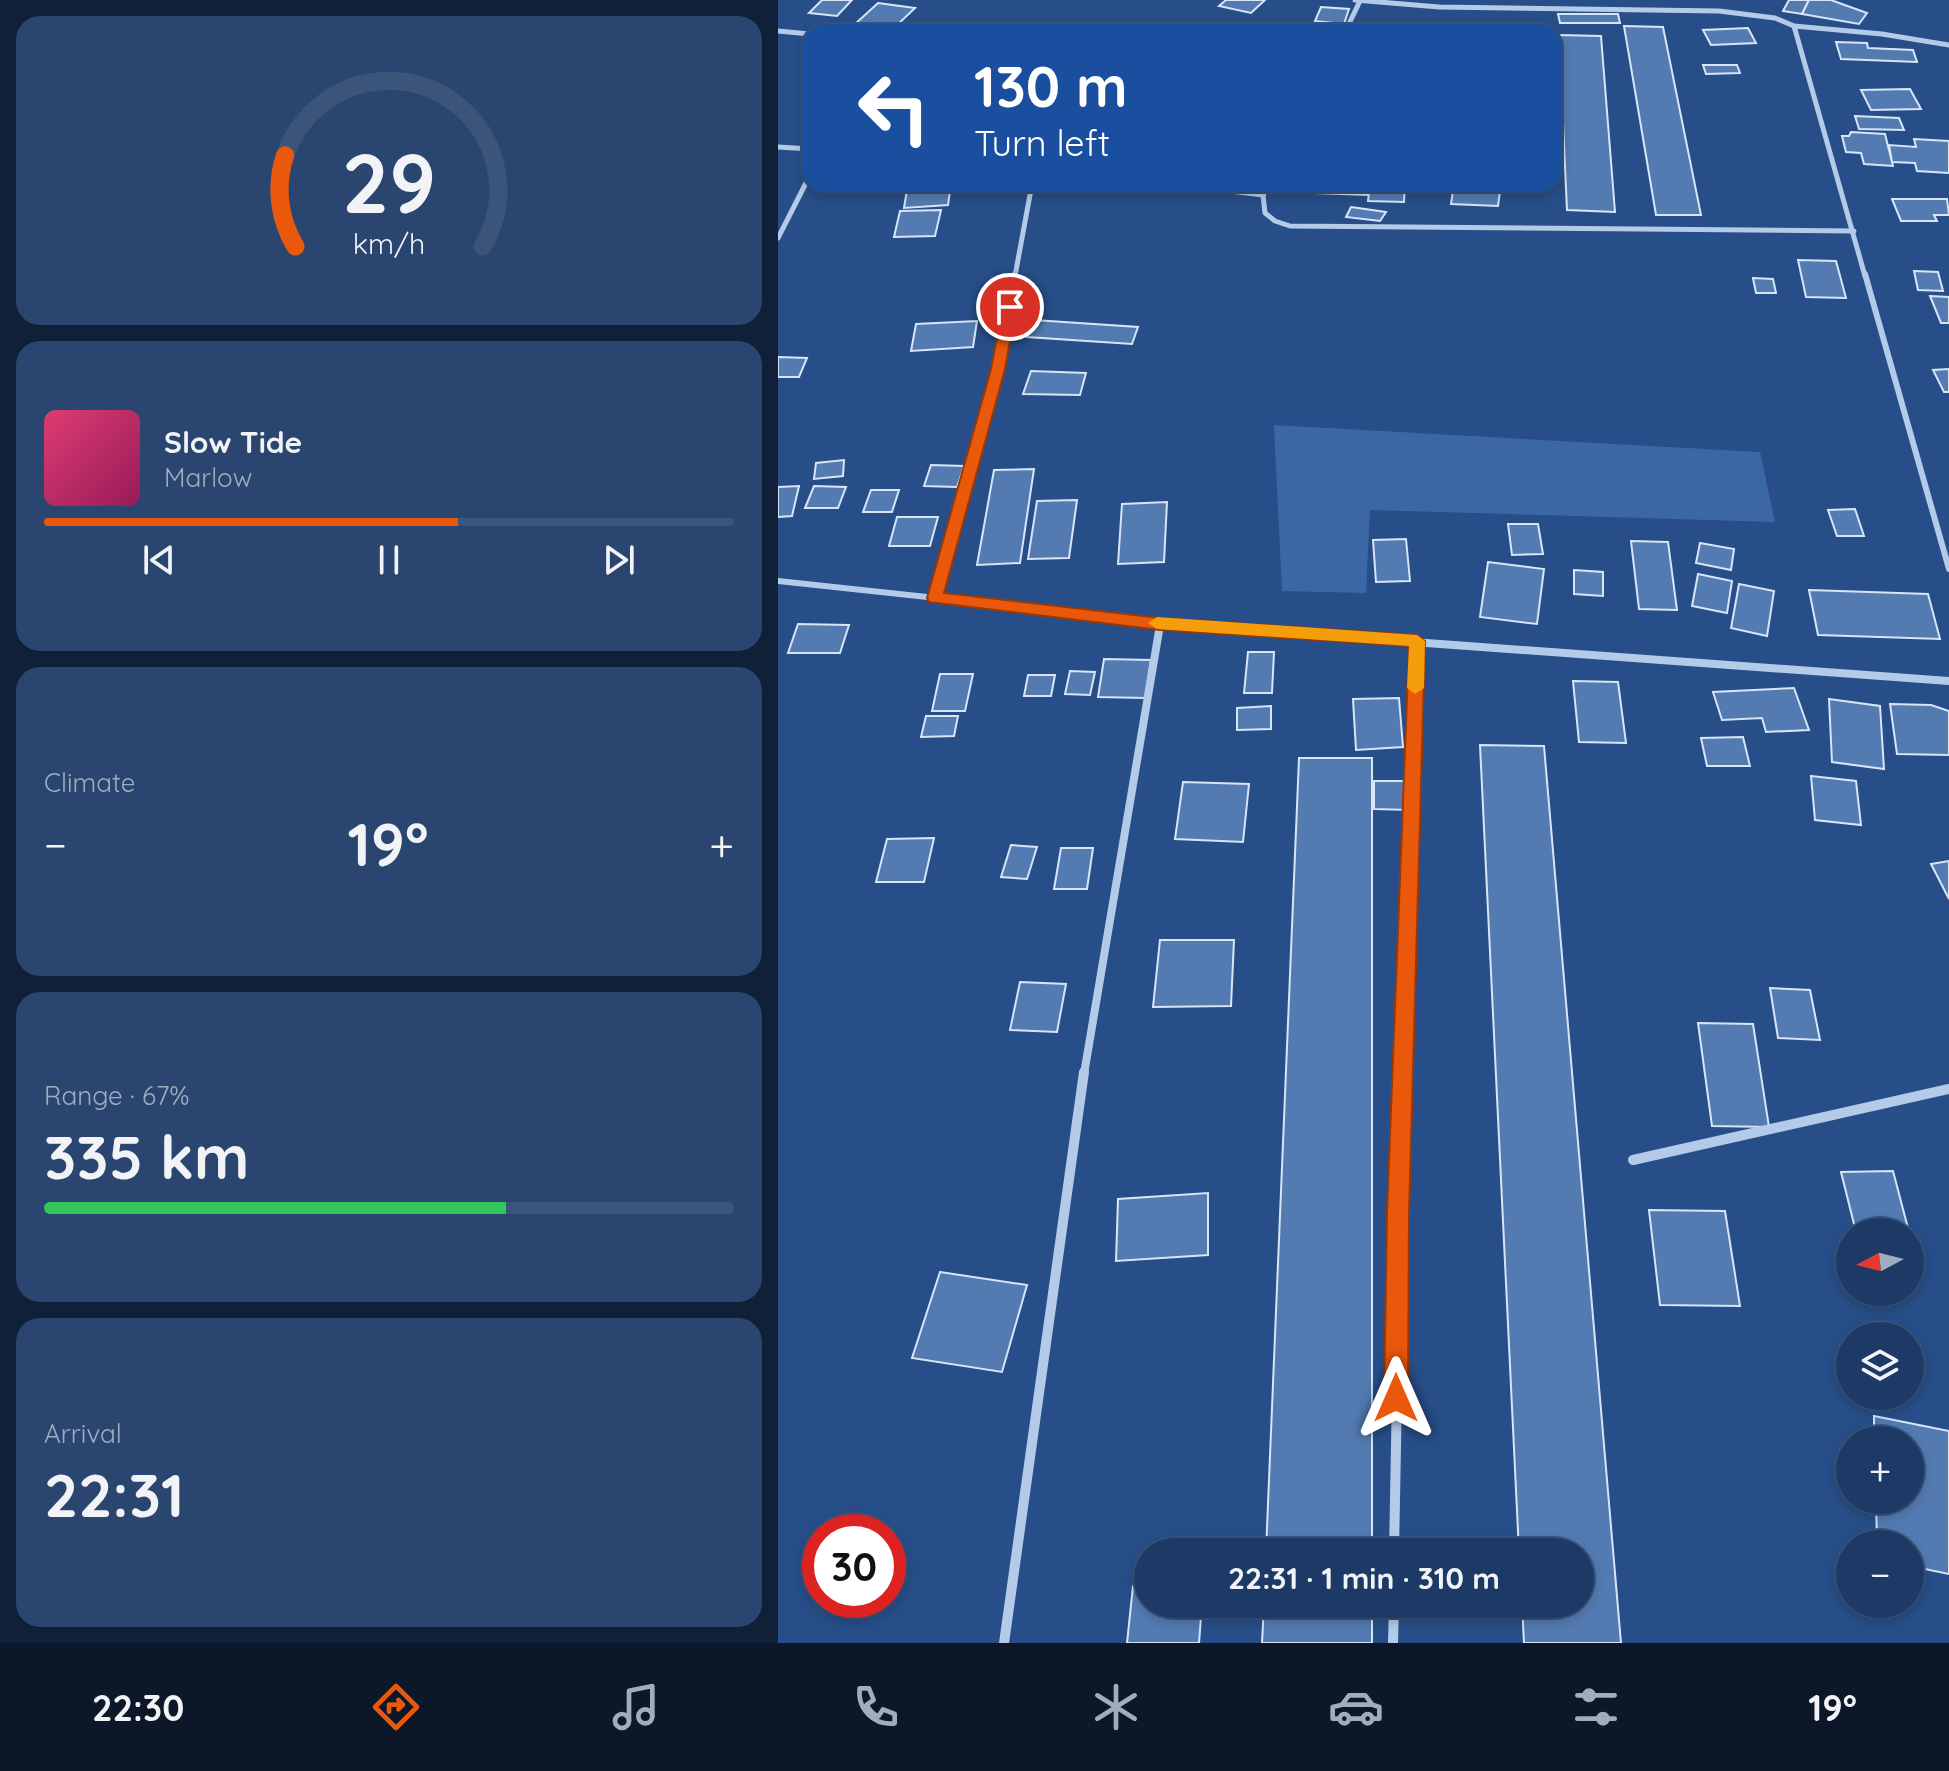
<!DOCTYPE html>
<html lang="en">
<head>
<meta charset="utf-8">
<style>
  body { margin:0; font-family:Quicksand,sans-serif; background:#2a456f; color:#f1f3f6; height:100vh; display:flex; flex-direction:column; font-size:30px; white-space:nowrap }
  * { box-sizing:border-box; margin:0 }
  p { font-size:26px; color:#a0adbf }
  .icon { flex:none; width:44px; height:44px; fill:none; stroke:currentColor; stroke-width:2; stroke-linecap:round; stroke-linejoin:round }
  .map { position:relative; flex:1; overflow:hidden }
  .panel { display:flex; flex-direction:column; gap:16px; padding:16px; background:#102038; width:778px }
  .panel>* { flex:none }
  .banner { position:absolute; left:24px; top:24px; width:760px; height:168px; border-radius:24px; box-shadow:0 4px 12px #0003,0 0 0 2px #3b547a; background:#1a4fa0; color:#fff; overflow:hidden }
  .needle { width:52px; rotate:263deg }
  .fabs { position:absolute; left:1058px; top:1218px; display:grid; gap:16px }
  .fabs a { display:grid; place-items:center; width:88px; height:88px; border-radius:50%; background:#1d3a66; box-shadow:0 4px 12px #0003,0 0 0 2px #3b547a; font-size:40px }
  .speed { position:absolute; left:24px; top:1514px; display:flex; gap:16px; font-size:40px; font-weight:700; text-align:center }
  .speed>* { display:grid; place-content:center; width:104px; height:104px; border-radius:50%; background:#1d3a66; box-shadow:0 4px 12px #0003,0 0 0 2px #3b547a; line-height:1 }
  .speed .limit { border:12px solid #d22; background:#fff; color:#111 }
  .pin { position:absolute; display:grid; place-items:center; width:68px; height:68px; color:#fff; margin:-34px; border:4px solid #fff; border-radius:50%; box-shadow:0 2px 8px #0007 }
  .me { position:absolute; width:88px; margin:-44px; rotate:0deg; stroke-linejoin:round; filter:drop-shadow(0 0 6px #0008) }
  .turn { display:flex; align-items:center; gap:28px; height:168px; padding:0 40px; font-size:36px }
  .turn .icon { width:104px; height:104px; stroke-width:2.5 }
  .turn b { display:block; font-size:56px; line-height:68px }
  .big { font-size:60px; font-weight:700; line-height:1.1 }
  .panel .tile { flex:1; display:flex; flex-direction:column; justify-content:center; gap:12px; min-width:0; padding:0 28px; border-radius:24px; background:#2a456f }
  .panel .dial { align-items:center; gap:0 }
  .dial svg { height:208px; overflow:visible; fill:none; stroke:#3b547a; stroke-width:7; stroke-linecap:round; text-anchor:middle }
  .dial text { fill:#f1f3f6; stroke:none }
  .song { display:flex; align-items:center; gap:24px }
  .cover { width:96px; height:96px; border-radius:12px; background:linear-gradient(135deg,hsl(340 70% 55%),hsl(330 70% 35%)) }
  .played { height:8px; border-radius:4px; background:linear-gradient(90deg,#ea580c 60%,#3b547a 60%) }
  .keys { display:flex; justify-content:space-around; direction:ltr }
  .heat { display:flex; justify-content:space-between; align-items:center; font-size:44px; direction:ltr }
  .charge { height:12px; border-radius:6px; background:linear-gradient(90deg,#34c759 67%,#3b547a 0) }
  .trip { position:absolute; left:356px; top:1538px; width:460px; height:80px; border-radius:40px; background:#1d3a66; box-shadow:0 4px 12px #0003,0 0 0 2px #3b547a; font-weight:700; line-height:80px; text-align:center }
  .dock { display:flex; height:128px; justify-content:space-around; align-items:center; background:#0c1729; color:#a0adbf }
  .dock .icon { width:56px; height:56px }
  .dock .active { color:#ea580c }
  .dock b { font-size:36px; color:#f1f3f6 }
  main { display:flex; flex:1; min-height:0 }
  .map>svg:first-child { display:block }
  .green { fill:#3b68a5 }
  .building { fill:#537bb2; stroke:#d7e5f7; stroke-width:2 }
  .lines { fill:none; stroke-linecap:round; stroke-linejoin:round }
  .street-far3 { stroke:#b3cae9; stroke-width:5 }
  .street-far2 { stroke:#b3cae9; stroke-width:6 }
  .street-far1 { stroke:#b3cae9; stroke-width:8 }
  .street { stroke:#b3cae9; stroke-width:10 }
  .route { fill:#ea580c; stroke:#983908; stroke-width:2 }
  .slow { fill:#f59e0b }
</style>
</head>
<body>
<main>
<section class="panel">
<div class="tile dial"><svg viewBox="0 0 100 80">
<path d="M14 69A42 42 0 1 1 86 69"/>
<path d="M14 69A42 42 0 0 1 10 34" stroke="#ea580c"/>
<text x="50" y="56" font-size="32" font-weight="700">29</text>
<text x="50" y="72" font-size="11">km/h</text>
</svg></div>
<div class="tile">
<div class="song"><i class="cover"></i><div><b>Slow Tide</b><p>Marlow</p></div></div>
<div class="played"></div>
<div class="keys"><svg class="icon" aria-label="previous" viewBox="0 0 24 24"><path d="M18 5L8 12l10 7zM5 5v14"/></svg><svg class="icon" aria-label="pause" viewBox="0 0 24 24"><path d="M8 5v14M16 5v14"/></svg><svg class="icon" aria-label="next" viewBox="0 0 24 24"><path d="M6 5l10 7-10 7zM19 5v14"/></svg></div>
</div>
<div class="tile"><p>Climate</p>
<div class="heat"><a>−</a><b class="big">19°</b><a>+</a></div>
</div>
<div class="tile"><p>Range · 67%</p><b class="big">335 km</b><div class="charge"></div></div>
<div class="tile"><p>Arrival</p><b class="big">22:31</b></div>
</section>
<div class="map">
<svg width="1171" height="1643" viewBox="0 0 1171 1643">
  <rect width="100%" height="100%" fill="#274e88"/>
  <path class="green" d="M496 425 982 452 997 522 592 510 588 593 504 591Z"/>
  <g class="building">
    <path d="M44 0H74L59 16 31 13Z"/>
    <path d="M448 0H487L473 13 441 6Z"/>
    <path d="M1011 0H1031L1024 14 1005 11Z"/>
    <path d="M1031 0H1053L1089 13 1081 24 1024 14Z"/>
    <path d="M100 3 137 8 115 29 76 25Z"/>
    <path d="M543 7 571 9 566 24 537 21Z"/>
    <path d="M780 14H840L842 23H782Z"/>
    <path d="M846 26 885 27 923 215H878Z"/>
    <path d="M970 28 978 43 933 45 925 30Z"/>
    <path d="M781 35 823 36 837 212 789 210Z"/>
    <path d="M1058 42 1089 43 1090 48 1135 50 1139 62 1063 59Z"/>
    <path d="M925 65H959L962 73 928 74Z"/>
    <path d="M1132 89 1143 109 1093 110 1083 90Z"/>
    <path d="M1077 116 1121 118 1126 130 1081 129Z"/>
    <path d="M1073 132 1107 134 1115 166 1086 164 1083 153 1068 152 1064 136H1071Z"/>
    <path d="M1136 139 1171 141V173L1139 171 1137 163 1114 162 1111 145 1138 147Z"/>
    <path d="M130 184H173L170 205 126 208Z"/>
    <path d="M538 184H592L591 195 537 193Z"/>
    <path d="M592 184H627L626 202 590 201Z"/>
    <path d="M676 184H723L720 206 673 204Z"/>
    <path d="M1114 199H1169L1171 215H1156L1159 221H1123Z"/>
    <path d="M573 207 608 212 602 221 568 217Z"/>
    <path d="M163 210 157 236 116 237 122 211Z"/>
    <path d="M1020 260 1058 261 1068 298 1028 297Z"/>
    <path d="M1136 271 1160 272 1165 291 1140 290Z"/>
    <path d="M975 278 995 279 998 293H978Z"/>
    <path d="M1152 296 1171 297V323H1163Z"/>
    <path d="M256 320 360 327 354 344 249 337Z"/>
    <path d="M199 321 195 347 133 351 138 324Z"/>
    <path d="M0 357 29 358 21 377H0Z"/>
    <path d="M1171 369V392H1166L1155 370Z"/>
    <path d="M253 371 308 373 302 395 245 394Z"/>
    <path d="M66 460 65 476 36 479 38 463Z"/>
    <path d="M153 465 186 466 179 487 146 486Z"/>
    <path d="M256 469 242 563 199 565 216 470Z"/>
    <path d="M21 486 14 516 0 517V487Z"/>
    <path d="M36 486 68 487 60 508H27Z"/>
    <path d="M93 490H121L114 512H85Z"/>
    <path d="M299 500 291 558 250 559 259 501Z"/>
    <path d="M389 502 386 562 340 564 344 504Z"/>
    <path d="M1077 509 1086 536H1059L1050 510Z"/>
    <path d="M119 517H160L152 546H111Z"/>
    <path d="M730 524H760L765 554 734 555Z"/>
    <path d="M628 539 632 581 598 582 595 540Z"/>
    <path d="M853 541 890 542 899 610 861 609Z"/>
    <path d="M922 543 956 549 953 570 918 563Z"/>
    <path d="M710 562 766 569 759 624 702 617Z"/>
    <path d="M796 570 825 572V596L796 594Z"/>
    <path d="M920 574 954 581 949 613 914 606Z"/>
    <path d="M961 584 996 591 989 636 953 628Z"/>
    <path d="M1031 590 1150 594 1162 639 1040 635Z"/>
    <path d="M20 624 71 625 62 653H10Z"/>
    <path d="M470 652H496L494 693H466Z"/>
    <path d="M326 659 373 660 367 698 320 697Z"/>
    <path d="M292 671 317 672 312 695 287 694Z"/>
    <path d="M162 674H195L187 711H154Z"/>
    <path d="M250 675H277L273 696H246Z"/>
    <path d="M795 681 840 682 848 743 801 742Z"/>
    <path d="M1016 688 1031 730 988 732 984 718 944 720 935 692Z"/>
    <path d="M621 698 625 747 578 750 575 699Z"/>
    <path d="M1051 699 1102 706 1106 769 1054 762Z"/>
    <path d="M1112 704 1153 705 1171 711V755L1119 754Z"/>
    <path d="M493 706V729L459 730V708Z"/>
    <path d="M148 716H180L176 736 143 737Z"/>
    <path d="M965 737 972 766H929L923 738Z"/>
    <path d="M702 745 766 746 843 1643H746L744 1604H802V1552H741Z"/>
    <path d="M521 758H594V1552H488Z"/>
    <path d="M1033 776 1078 781 1083 825 1037 820Z"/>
    <path d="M596 781H633L632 810 596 809Z"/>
    <path d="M405 782 471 784 465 842 397 839Z"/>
    <path d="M156 838 146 882H98L109 839Z"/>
    <path d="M233 845 259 847 249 879 223 877Z"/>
    <path d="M283 848H315L309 889H276Z"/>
    <path d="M1171 861V899L1153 864Z"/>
    <path d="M382 940H456L453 1006 375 1007Z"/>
    <path d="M242 982 288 984 279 1032 232 1030Z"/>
    <path d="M992 988 1032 990 1042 1040 1000 1038Z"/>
    <path d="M920 1023 975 1024 991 1127 934 1126Z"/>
    <path d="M1115 1171 1131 1232H1078L1063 1172Z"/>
    <path d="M430 1193V1255L338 1261 340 1199Z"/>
    <path d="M871 1210 947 1211 962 1306 882 1305Z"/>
    <path d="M1132 1234 1143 1277H1132Z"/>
    <path d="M162 1272 249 1285 224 1372 134 1358Z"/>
    <path d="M1096 1416 1171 1431V1574L1132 1566V1544H1099L1098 1500H1132V1440H1096Z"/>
    <path d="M355 1586H370V1604H424L421 1643H349Z"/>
    <path d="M486 1604H594V1643H484Z"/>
  </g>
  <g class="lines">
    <g class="street-far3">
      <path d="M577 0 661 7 941 11 997 18 1016 26 1104 34 1171 45"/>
      <path d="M1016 26 1087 276"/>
      <path d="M0 31 32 34"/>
      <path d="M567 32 582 1"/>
      <path d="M0 147 32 149"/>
      <path d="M395 184 485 195"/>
      <path d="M491 184 485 195 487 213 497 221 512 226 1076 231"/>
      <path d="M0 238 32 175"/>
      <path d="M237 276 254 184"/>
    </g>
    <g class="street-far2">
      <path d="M1087 274 1171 569"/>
      <path d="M0 581 429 627"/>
      <path d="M157 598 220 369 237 274"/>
      <path d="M381 627 382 624"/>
    </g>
    <g class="street-far1">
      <path d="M401 625 1171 681"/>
      <path d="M306 1074 382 625"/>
      <path d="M625 1074 639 641"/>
    </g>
    <g class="street">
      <path d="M855 1160 1171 1089"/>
      <path d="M616 1552 625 1072"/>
      <path d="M226 1643 306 1072"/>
      <path d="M615 1643 616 1604"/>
    </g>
  </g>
  <path class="route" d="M232 303 238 307 227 369 166 593 382 618 639 635 647 641 631 1213 630 1398 627 1406 618 1410 610 1406 606 1398 609 1213 631 646 382 630 151 602 149 598 213 369 225 307Z"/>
  <path class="slow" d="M379 617 639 635 647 641 646 688 637 694 629 688 631 646 379 629 370 623Z"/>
</svg>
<div class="fabs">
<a><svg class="needle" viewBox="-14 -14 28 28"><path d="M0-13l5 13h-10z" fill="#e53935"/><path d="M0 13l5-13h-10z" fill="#a0adbf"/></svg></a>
<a><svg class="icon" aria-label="layers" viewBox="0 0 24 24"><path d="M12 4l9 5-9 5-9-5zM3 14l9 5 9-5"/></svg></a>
<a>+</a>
<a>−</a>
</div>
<div class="speed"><div class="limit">30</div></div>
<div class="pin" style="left:232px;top:307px;background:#d93025"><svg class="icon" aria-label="arrive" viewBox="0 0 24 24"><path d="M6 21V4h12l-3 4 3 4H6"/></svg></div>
<svg class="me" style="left:618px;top:1398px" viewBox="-20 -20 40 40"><path d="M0-17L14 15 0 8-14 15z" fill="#ea580c" stroke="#fff" stroke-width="4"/></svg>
<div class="trip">22:31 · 1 min · 310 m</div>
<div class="banner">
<div class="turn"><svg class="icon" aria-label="left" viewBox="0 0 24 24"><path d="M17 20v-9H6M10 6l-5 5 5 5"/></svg><div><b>130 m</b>Turn left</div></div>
</div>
</div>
</main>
<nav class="dock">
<b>22:30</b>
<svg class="icon active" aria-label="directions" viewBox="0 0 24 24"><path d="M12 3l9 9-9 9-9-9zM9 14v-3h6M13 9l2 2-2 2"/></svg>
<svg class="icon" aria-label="music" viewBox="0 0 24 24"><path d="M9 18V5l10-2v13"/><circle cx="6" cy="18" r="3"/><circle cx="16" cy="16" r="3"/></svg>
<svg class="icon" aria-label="phone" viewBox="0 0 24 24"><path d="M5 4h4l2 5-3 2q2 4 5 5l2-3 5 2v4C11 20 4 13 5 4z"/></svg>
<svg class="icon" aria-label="climate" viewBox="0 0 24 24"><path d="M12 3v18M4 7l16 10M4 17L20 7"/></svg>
<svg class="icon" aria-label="car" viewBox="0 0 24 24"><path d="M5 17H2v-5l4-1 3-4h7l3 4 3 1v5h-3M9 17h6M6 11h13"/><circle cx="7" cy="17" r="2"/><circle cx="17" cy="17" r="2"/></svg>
<svg class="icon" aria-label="filters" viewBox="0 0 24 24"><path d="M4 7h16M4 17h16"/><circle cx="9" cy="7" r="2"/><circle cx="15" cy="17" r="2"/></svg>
<b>19°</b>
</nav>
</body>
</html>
